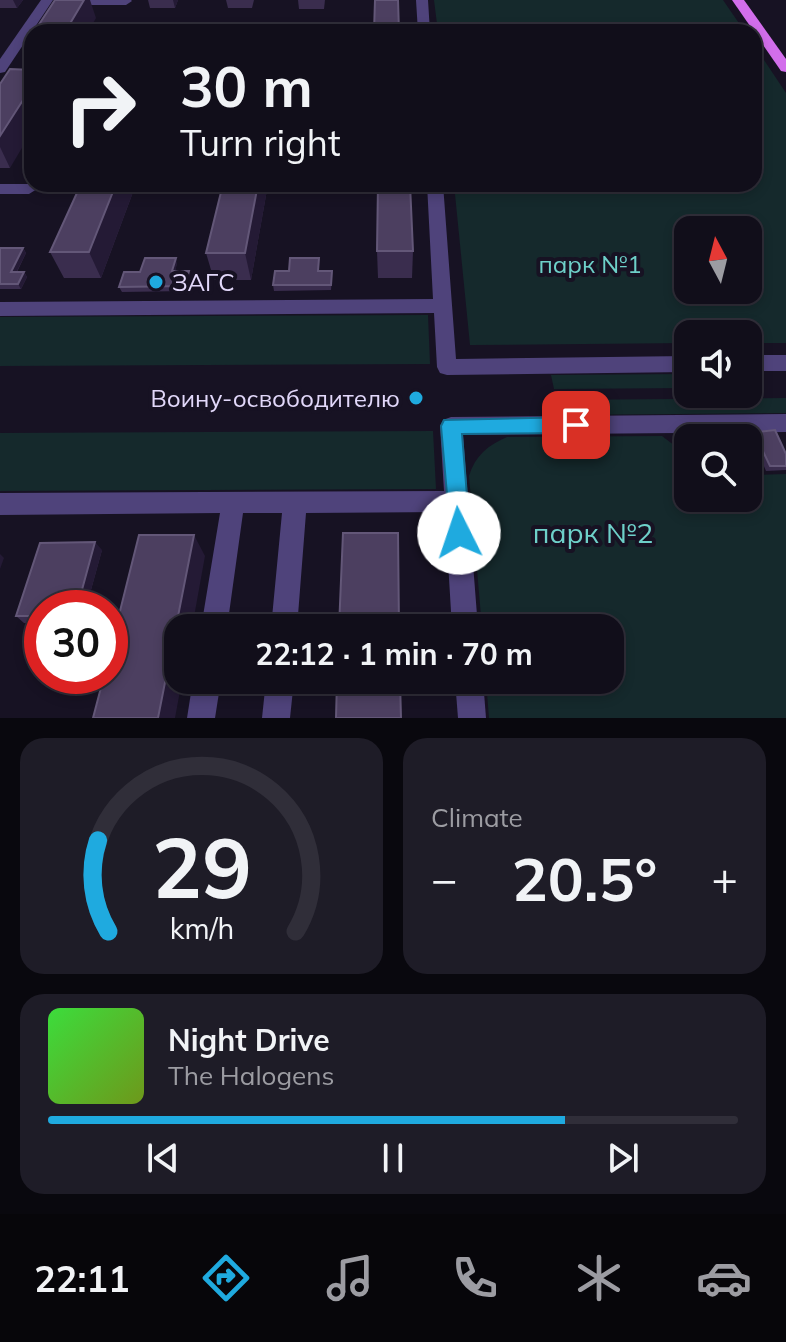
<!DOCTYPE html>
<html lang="en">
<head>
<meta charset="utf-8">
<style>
  body { margin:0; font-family:Mulish,sans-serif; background:#1e1c27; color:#f1f3f6; height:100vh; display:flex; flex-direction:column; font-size:30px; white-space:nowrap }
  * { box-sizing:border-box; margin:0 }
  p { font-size:26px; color:#9c9ca2 }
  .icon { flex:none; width:44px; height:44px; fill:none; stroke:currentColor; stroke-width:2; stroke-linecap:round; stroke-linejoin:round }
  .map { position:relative; height:718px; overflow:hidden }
  .sheet { display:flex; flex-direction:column; gap:20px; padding:20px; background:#09080e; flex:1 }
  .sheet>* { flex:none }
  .top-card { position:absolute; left:24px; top:24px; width:738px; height:168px; border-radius:24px; box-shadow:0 4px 12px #0003,0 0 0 2px #302e39; background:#110e1a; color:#f1f3f6; overflow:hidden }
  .needle { width:52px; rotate:353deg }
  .buttons { position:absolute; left:674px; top:216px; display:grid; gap:16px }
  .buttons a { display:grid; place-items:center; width:88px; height:88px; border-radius:16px; background:#110e1a; box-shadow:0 4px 12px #0003,0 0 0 2px #302e39; font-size:40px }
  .speed { position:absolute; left:24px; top:590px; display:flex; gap:16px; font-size:40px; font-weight:700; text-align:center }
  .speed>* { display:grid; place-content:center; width:104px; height:104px; border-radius:50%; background:#110e1a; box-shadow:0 4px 12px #0003,0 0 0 2px #302e39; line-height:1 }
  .speed .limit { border:12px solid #d22; background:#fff; color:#111 }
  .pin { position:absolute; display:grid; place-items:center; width:68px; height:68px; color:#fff; margin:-34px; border-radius:16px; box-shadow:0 4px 12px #0006 }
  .me { position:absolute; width:88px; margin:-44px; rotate:356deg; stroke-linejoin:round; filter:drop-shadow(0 0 6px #0008) }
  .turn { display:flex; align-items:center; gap:28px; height:168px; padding:0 24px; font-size:36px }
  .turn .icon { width:104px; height:104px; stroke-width:2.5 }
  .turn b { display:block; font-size:56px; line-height:68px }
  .big { font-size:60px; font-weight:700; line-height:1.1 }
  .sheet .widget { flex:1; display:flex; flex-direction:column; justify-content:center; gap:12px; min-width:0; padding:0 28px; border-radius:24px; background:#1e1c27 }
  .sheet .dial { align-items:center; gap:0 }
  .dial svg { height:208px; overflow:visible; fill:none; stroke:#302e39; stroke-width:7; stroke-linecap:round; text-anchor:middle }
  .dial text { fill:#f1f3f6; stroke:none }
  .song { display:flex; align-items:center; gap:24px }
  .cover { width:96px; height:96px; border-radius:12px; background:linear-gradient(135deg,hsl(120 70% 55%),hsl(80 70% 35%)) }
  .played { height:8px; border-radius:4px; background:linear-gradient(90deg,#1faadf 75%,#302e39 75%) }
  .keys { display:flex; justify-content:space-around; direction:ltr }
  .heat { display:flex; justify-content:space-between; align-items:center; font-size:44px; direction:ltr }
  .sheet .tiles { flex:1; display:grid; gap:20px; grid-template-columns:1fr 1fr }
  .widget:last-child { grid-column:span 2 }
  .trip { position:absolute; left:164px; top:614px; width:460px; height:80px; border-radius:24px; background:#110e1a; box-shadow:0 4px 12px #0003,0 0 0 2px #302e39; font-weight:700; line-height:80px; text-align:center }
  .tabs { display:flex; height:128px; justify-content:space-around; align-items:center; background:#07060a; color:#9c9ca2 }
  .tabs .icon { width:56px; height:56px }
  .tabs .selected { color:#1faadf }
  .tabs b { font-size:36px; color:#f1f3f6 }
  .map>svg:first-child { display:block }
  .green { fill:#15292c; fill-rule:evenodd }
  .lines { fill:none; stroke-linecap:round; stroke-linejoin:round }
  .minor { fill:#4f437b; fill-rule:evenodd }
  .major { fill:#d26eeb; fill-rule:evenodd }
  .wall { fill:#3a2d4e }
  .shaded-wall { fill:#241a35 }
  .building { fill:#4c3f60; stroke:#635778; stroke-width:2 }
  .route { fill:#1faadf; stroke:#146e91; stroke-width:2 }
  .poi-dot { fill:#1faadf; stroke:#171223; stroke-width:3 }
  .labels { text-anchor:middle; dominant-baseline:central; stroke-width:8; stroke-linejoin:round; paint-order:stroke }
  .park-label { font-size:24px; fill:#6ed0c9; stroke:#171223 }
  .poi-label { font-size:24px; fill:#e2d8fa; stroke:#171223; text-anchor:start }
  .near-park-label { font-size:28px; fill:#6ed0c9; stroke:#171223 }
</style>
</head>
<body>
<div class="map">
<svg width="786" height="718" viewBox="0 0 786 718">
  <rect width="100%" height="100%" fill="#171223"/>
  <g class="green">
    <path d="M434 0H723L745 32H438Z"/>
    <path d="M754 45 786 93V343H748V334H688V343L470 345 454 184H754ZM748 230V290H688V230Z"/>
    <path d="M428 315 430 364 0 366V317Z"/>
    <path d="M688 374V388L554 389 551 375Z"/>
    <path d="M786 398V413L559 415 556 400Z"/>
    <path d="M433 431 436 489 0 491V433Z"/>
    <path d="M662 436 688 456V498H748V475L786 474V718H489L486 680H610V628H482L469 476C475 456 488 445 507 437Z"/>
  </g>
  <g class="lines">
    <g class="minor">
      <path d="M41 0H53L5 72 0 73V59Z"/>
      <path d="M57 0H131L132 1 126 5H62Z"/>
      <path d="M416 0H428L430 32H418Z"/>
      <path d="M0 184H29L37 189 29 194H0Z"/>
      <path d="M427 184H443L456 359 688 356V372L447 375 440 373 437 367 434 313 0 316V302L433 299Z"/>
      <rect x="748" y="355" width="38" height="16"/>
      <path d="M786 414V432L463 435 478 628H452L445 512 306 513 297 628H271L282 513H243L227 628H201L220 513 0 515V493L444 491 440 426 443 420 451 417Z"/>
      <path d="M193 680H221L215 718H187Z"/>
      <path d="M266 680H294L290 718H262Z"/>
      <path d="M455 680H483L486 718H458Z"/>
    </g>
    <path class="major" d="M732 0H744L786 59V72L781 71Z"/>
  </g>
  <g class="wall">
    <path d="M0 0H23L17 8H0Z"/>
    <path d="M148 0H178L175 8H150Z"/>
    <path d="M226 0H254L252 8H228Z"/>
    <path d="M298 0H325L324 9H299Z"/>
    <path d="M32 35V53L27 42Z"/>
    <path d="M0 84 10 168H0Z"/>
    <path d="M81 184H136L101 278H64L50 252Z"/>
    <path d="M268 184 251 280H214L206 253Z"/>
    <path d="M0 248H23L26 253 17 272H24L27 277 21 289H0Z"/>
    <path d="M377 251H413L412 278H378Z"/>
    <path d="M319 258V271L332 276 331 290 274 291 273 285 289 271Z"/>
    <path d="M177 263 175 271 190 276 187 291 122 292 119 287 140 272Z"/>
    <path d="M738 434 786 454V470L766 471 758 452 748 453V438H735Z"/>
    <path d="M102 550 86 608H42V623H24L16 616Z"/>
  </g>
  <g class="shaded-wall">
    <path d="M13 0H23L17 8Z"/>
    <path d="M84 0H90L96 18 88 32H65Z"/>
    <path d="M173 0H178L175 8Z"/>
    <path d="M32 86V131L10 168 0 147V136Z"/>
    <path d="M116 184H136L101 278 89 252Z"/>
    <path d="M258 184H268L251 280 245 253Z"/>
    <path d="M23 248 26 253 14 277 11 272Z"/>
    <path d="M176 258 177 263 174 277 172 271Z"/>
    <path d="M189 271 190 276 187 291 185 286Z"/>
    <path d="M24 272 27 277 21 289 18 284Z"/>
    <path d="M194 535 205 556 192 628H178V680H182L175 718H158Z"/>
    <path d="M95 542 102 550 86 608H77Z"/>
    <path d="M0 554 4 558 0 569Z"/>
  </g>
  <g class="building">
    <path d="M55 0H84L65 32H34Z"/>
    <path d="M375 0H398L399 32H374Z"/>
    <path d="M10 69 32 70V86L0 136V84Z"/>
    <path d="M81 184H116L89 252H50Z"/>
    <path d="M223 184H258L245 253H206Z"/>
    <path d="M378 184H410L413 251H377Z"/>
    <path d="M0 248H23L11 272H24L18 284H0Z"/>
    <path d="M145 258H176L172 271H189L185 286 119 287 124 272H140Z"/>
    <path d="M290 258H319L318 271H332L331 285H273L275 271H289Z"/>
    <path d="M775 430 786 454V466H770L761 447 748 448V438H740L738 434Z"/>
    <path d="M343 533H398L399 628H339Z"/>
    <path d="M139 535H194L158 718H93L104 676H110V651Z"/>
    <path d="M95 542 77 608H42V616H16L40 543Z"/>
    <path d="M337 680H400L401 718H336Z"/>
  </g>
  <path class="route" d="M576 417 586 425 576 433 462 434 470 533 466 540 459 543 451 540 441 426 444 420Z"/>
  <g class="poi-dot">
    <circle cx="156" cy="282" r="8"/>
    <circle cx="416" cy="398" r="8"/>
  </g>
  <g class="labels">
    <g class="park-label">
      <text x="590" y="264">парк №1</text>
    </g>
    <g class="poi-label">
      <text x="172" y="282">ЗАГС</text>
      <text x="400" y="398" text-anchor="end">Воину-освободителю</text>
    </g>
    <g class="near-park-label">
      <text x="593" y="532">парк №2</text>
    </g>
  </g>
</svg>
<div class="buttons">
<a><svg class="needle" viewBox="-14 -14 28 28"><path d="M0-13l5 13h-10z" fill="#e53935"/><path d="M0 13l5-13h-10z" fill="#9c9ca2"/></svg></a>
<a><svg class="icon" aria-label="sound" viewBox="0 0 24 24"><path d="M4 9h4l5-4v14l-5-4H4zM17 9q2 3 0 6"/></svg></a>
<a><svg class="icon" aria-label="search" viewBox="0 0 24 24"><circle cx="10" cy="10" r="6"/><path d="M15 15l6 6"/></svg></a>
</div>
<div class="speed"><div class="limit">30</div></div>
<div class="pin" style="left:576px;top:425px;background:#d93025"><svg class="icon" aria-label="arrive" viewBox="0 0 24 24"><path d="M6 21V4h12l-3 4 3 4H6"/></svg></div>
<svg class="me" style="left:459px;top:533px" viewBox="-20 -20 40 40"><circle r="19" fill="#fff"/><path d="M0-13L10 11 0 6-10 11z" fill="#1faadf"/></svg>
<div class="trip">22:12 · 1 min · 70 m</div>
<div class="top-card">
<div class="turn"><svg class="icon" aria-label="right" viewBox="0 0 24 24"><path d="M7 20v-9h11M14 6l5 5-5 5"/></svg><div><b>30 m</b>Turn right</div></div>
</div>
</div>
<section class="sheet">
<div class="tiles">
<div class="widget dial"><svg viewBox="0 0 100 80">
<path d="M14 69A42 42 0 1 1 86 69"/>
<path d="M14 69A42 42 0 0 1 10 34" stroke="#1faadf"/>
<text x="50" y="56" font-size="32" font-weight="700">29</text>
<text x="50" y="72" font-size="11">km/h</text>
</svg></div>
<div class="widget"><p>Climate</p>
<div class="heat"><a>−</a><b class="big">20.5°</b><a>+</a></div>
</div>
<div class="widget">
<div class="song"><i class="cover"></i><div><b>Night Drive</b><p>The Halogens</p></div></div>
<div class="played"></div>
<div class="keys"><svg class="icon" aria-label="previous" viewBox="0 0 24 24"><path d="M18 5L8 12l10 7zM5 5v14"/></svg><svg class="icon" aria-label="pause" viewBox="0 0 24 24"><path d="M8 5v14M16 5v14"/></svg><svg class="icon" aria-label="next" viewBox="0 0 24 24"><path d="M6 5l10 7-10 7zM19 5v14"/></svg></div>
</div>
</div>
</section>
<nav class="tabs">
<b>22:11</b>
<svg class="icon selected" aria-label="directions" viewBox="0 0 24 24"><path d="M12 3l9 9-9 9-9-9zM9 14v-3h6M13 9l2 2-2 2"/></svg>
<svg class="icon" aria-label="music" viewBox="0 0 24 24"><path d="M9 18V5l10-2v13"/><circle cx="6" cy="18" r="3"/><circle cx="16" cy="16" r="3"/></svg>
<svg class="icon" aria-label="phone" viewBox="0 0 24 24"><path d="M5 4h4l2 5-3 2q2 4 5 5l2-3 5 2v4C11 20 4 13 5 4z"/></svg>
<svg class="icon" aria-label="climate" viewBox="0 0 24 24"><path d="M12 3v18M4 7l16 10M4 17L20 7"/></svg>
<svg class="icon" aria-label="car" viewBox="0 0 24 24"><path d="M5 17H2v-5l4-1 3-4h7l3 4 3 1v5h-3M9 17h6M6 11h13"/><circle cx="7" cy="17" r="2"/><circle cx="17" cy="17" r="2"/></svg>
</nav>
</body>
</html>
